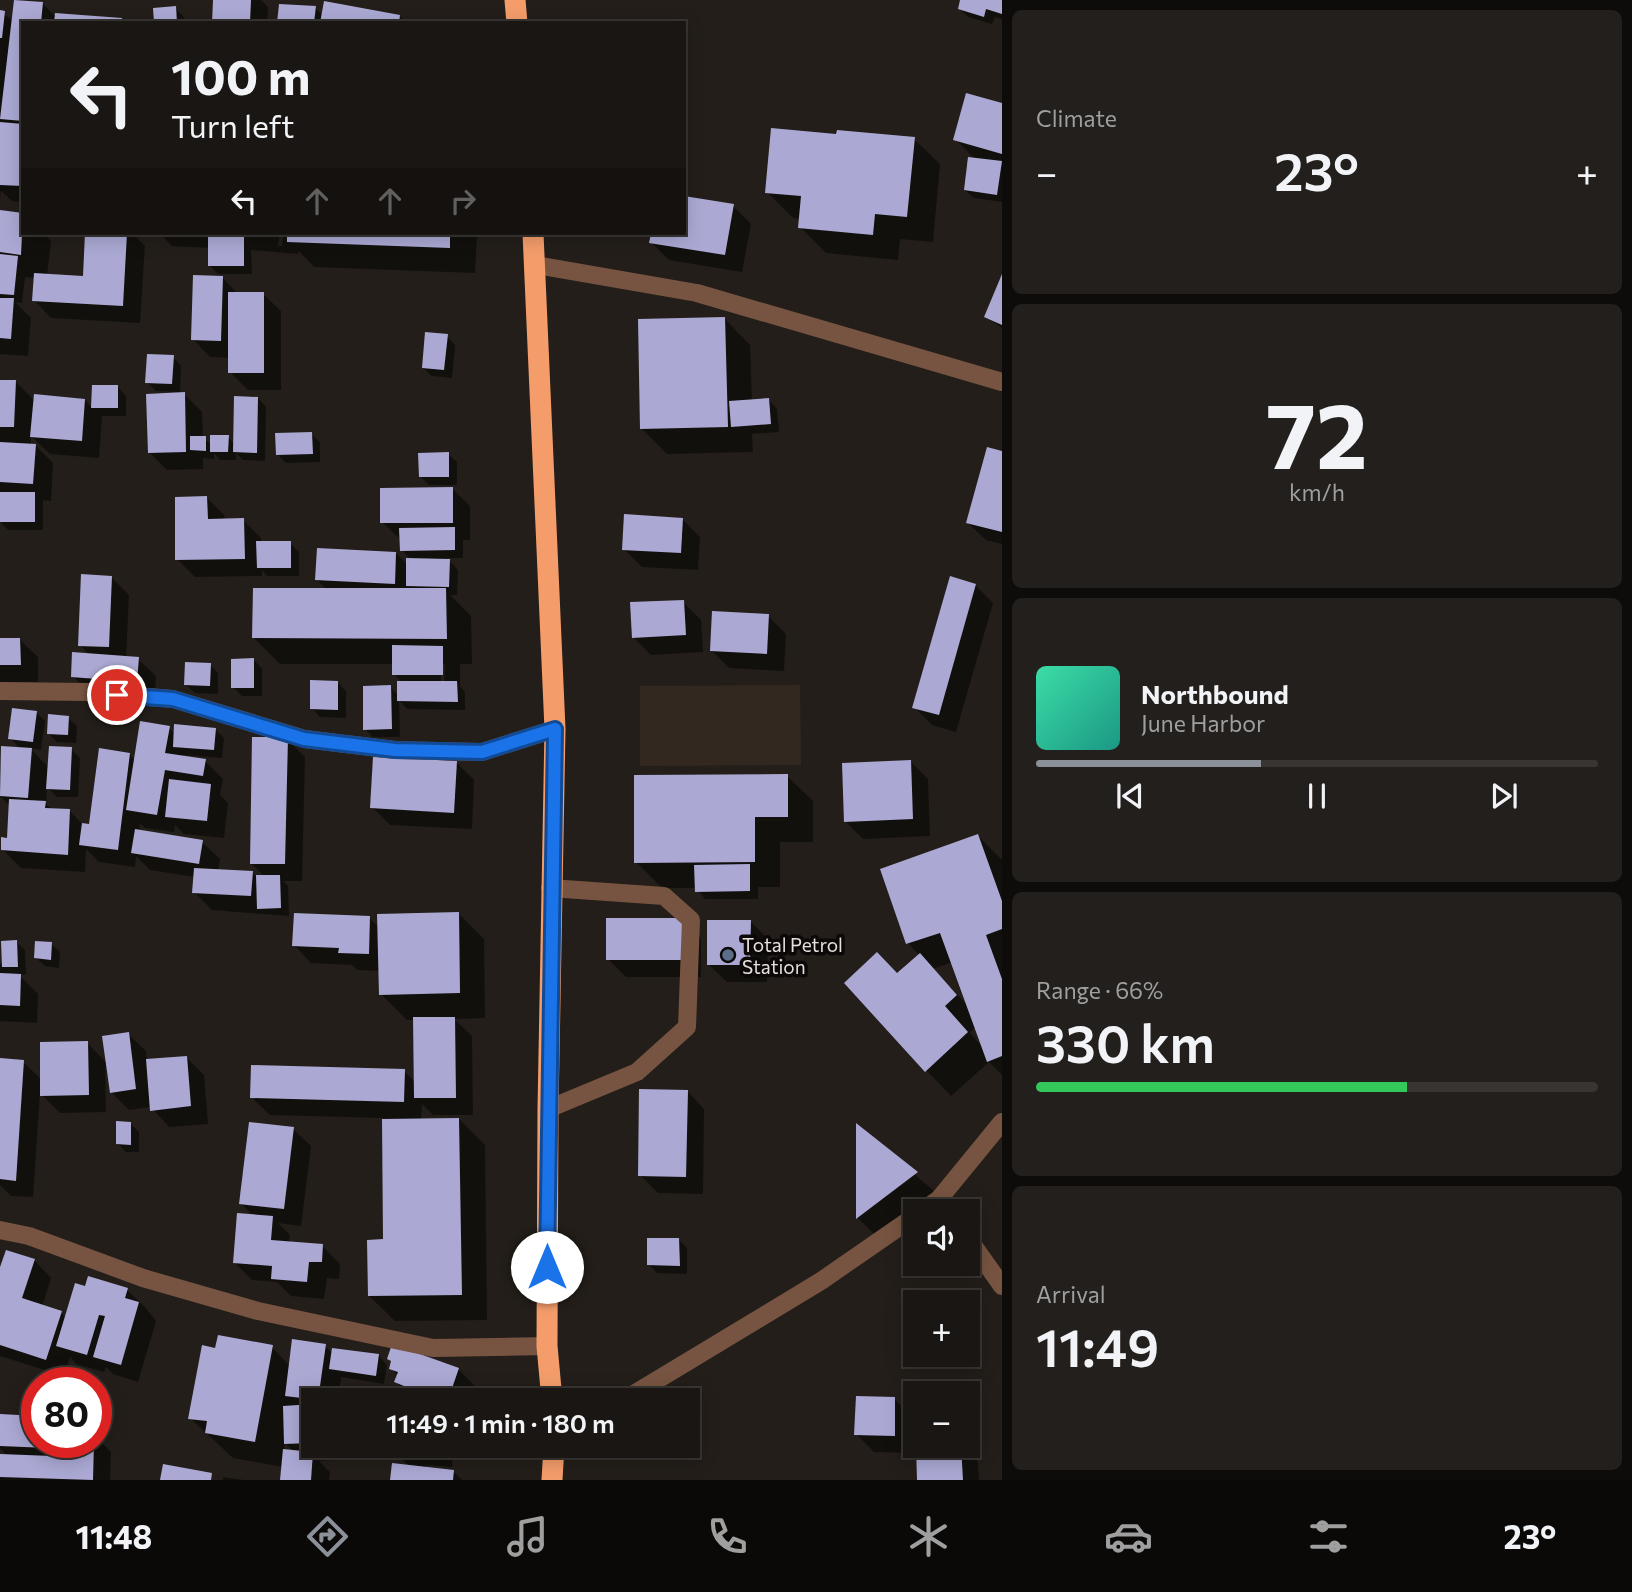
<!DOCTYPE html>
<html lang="en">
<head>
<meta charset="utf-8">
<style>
  body { margin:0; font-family:Commissioner,sans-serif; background:#231f1c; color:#f1f3f6; height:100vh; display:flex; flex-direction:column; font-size:26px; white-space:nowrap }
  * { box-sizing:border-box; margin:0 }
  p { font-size:23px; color:#9f9fa0 }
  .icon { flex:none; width:38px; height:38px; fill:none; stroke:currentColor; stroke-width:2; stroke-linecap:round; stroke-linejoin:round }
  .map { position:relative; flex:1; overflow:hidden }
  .sheet { display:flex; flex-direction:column; gap:10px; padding:10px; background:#0e0c0a; width:630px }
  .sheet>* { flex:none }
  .guide { position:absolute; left:21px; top:21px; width:665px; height:214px; border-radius:0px; box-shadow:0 4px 18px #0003,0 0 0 2px #383533; background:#1a1613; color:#f1f3f6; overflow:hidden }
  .fabs { position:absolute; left:903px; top:1199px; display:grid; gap:14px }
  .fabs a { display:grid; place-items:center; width:77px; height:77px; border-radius:0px; background:#1a1613; box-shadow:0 4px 18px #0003,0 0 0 2px #383533; font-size:35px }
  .speed { position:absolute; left:21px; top:1367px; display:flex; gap:14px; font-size:35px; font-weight:700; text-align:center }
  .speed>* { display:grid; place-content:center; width:91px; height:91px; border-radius:50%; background:#1a1613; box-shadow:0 4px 18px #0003,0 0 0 2px #383533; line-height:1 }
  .speed .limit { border:10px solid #d22; background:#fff; color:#111 }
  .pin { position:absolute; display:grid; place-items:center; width:60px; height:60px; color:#fff; margin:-30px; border:4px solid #fff; border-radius:50%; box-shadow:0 2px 7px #0007 }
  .me { position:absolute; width:77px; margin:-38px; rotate:0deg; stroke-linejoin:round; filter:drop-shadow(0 0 5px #0008) }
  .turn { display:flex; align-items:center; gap:24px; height:147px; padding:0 35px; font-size:32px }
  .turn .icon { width:91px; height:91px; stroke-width:2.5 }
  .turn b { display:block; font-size:49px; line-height:60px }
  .lanes { display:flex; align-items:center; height:66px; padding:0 35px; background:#0003; justify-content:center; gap:35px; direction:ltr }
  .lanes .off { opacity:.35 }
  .big { font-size:52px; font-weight:600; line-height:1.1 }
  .sheet .card { flex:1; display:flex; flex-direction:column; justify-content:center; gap:10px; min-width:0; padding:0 24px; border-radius:10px; background:#231f1c }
  .sheet .dial { align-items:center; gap:0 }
  .dial b { font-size:91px; line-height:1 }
  .song { display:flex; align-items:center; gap:21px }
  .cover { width:84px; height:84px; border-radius:10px; background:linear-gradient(135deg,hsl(160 70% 55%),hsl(170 70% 35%)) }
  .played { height:7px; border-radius:4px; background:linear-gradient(90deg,#8c9099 40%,#383533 40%) }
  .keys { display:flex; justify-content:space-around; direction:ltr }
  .heat { display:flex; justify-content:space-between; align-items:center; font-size:38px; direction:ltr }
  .charge { height:10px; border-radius:5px; background:linear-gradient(90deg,#34c759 66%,#383533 0) }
  .trip { position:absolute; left:301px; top:1388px; width:399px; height:70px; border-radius:0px; background:#1a1613; box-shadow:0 4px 18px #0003,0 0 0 2px #383533; font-weight:600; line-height:70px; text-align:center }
  .menu { display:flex; height:112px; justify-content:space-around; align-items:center; background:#0a0908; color:#9f9fa0 }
  .menu .icon { width:49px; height:49px }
  .menu .selected { color:#8c9099 }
  .menu b { font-size:32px; color:#f1f3f6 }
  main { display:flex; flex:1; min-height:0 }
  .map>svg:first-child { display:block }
  .built { fill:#322820 }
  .shadow { fill:#0007; fill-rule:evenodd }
  .building { fill:#aba9d4 }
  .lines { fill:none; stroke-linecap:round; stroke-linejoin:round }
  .minor { stroke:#775441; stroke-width:18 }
  .highway { stroke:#f49d6b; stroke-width:21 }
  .route-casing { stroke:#114b97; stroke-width:18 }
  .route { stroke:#1a73e8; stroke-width:12 }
  .service-dot { fill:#5c6f8a; stroke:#0b0807; stroke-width:2.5 }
  .labels { text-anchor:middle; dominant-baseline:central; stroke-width:7; stroke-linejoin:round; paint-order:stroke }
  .poi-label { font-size:19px; fill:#e4e0dd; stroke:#0b0807; text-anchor:start }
</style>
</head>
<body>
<main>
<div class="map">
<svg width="1002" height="1480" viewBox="0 0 1002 1480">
  <rect width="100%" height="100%" fill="#231e19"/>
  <path class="built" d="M800 685 801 765 640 766V686Z"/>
  <g class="shadow">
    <path d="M215 0H261L268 7 267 23H214Z"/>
    <path d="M962 0H999L1002 2V19L995 17 992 24 968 17 960 9Z"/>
    <path d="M42 3 57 18 122 20 124 23H23V202L12 201 1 191 0 199V12L14 21Z"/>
    <path d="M175 8 184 17V23H156Z"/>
    <path d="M315 8 323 16H400L406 23H279Z"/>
    <path d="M1002 105V202L974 198 965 190 975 159 955 139Z"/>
    <path d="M837 136 914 139 940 164 933 242 900 239 898 260 826 253 800 227 801 219 793 218 767 192Z"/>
    <path d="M733 206 751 224 742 272 669 260 651 242 653 233H684Z"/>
    <path d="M0 212 23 214V233H43L51 241 47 276 84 278 87 233H138H132L145 246 140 323 51 318 34 300 35 278 25 277 22 303 15 302 31 318 28 356 0 354Z"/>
    <path d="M159 233H280L278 246H282L283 233H477L475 273 314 267 299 251 298 254 251 250 252 274H218L210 266V248L172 246Z"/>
    <path d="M223 278 238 294H263L281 311V390H248L230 372V358L210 357 193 339Z"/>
    <path d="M1002 281V328L986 316Z"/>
    <path d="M725 319 750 345 752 401 769 400 777 409 779 432 752 434 753 452 667 454 641 428Z"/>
    <path d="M447 336 455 345 452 378 432 376 423 368Z"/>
    <path d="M173 357 181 366 180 394H184L202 412 203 438 212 445 228 437 234 444 258 398 266 407 265 461 243 460 236 453V460H220L214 453V459L203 458V469L167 470 149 452 177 392 156 391 147 382Z"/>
    <path d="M0 381 16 382 35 401 85 400 93 409V387H118L126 396V416H102L99 458 50 454 31 436V445H35L53 463 51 501 43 500V530H8L0 522Z"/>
    <path d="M311 434 320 442V462L286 463 277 454Z"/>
    <path d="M1002 453V544L986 540 968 523Z"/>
    <path d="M448 454 457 462V485H429L421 477Z"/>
    <path d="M452 489 470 506V540H463V558H447L458 570 457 595H450L471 616 472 664H460V686L465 692V710L407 709 399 700 400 737H373L365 729 390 687 399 696 402 682 394 674V664H280L254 638 327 590 317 580 396 553 408 565 411 560 402 550 401 540 382 522ZM441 664H445L444 684H441Z"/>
    <path d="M207 498 224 515 225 520H243L261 538V543H290L299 552V576H267L262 570V576L195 577 177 559Z"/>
    <path d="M682 519 700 537 698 570 642 567 624 549Z"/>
    <path d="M111 577 129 595 126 658 138 659 156 676 155 699 90 694 73 676 90 655 80 645Z"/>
    <path d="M975 585 993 603 956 732 932 725 914 707Z"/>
    <path d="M683 602 701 620 703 652 651 655 633 637Z"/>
    <path d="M768 616 786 634 784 671 729 668 712 651Z"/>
    <path d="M0 640H20L38 657V682H0Z"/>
    <path d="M254 660 262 669V696H242L233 687Z"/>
    <path d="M210 665 218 673V694L195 693 186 685Z"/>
    <path d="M338 683 346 691V718L320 717 312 708Z"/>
    <path d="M36 712 45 721 41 750 30 748 49 768 71 749 80 758 78 797H57L47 787 46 804 53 810 70 811 83 825 91 826 129 754 136 761 169 728 175 734 215 729 224 738 222 758 184 755V757L205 761 223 779 220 795 228 803 224 838 184 834 175 825 174 832 145 828 140 823 139 832 202 842 220 859 218 871 252 873 257 877H265L251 863 287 739 305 757 302 881H283L288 886 289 916 212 910 194 892 195 877 150 870 136 856 135 867 99 862 86 849 85 872 21 868 3 850 8 840 10 806 0 796 3 747 21 749 10 738Z"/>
    <path d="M68 718 77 726 76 743 57 742 49 734Z"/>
    <path d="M910 761 928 779 930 836 863 839 846 822Z"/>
    <path d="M456 762 474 780 472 829 390 825 372 807Z"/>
    <path d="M787 776 813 801V842H780V887H758V899H705L696 888H662L636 862Z"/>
    <path d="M978 836 1002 860V1075L989 1062 951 1096 926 1070 898 975 920 956 908 943ZM953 962 969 1007 933 969ZM976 1027 984 1049 970 1033Z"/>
    <path d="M458 913 484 939 485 1018 454 1019 472 1036 473 1115H433L422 1104 421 1120 459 1119 485 1145 487 1320 395 1321 369 1296 385 1241 383 1118 270 1115 252 1098 404 1071 415 1082 414 1020H407L381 994 380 971 357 970 352 965 311 963 294 945 369 918 379 927Z"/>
    <path d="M684 920 701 938V977H626L608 959Z"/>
    <path d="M750 921 768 939 767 982H727L709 965Z"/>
    <path d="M16 942 25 950 26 974 19 975 38 994 37 1023 0 1021V963L4 966Z"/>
    <path d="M51 944 60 952 59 968 45 966 36 958Z"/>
    <path d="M128 1034 146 1051 147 1061 186 1057 204 1075 208 1124 169 1127 151 1107 129 1110 111 1092 105 1066 106 1112 60 1113 40 1093 33 1197 11 1196 0 1185V1081L23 1062 42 1080 87 1043 107 1063Z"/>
    <path d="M687 1091 704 1109 703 1194 658 1193 640 1175Z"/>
    <path d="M130 1123 139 1132V1152H126L118 1144Z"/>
    <path d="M858 1126 934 1191 875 1235 858 1218Z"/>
    <path d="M293 1129 311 1146 301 1226 278 1223 290 1235 289 1243 322 1246 340 1264 339 1279 327 1278 324 1299 291 1296 277 1282 252 1280 235 1263 253 1216 241 1203Z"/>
    <path d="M679 1240 687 1248V1274L657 1273 649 1264Z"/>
    <path d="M34 1260 51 1278 42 1307 61 1312 66 1318 127 1290 145 1307 156 1321 138 1382 113 1374 106 1367 104 1372 76 1364 70 1357 64 1376 0 1356V1273Z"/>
    <path d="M325 1346 333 1354 379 1356 387 1365 384 1384 341 1377 338 1400H313V1446H365L366 1458 319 1461 330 1472 329 1480H282L283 1467 233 1458 190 1418 216 1350 272 1347 290 1366ZM285 1443 294 1452 284 1450Z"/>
    <path d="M391 1368 458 1369 476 1387 471 1400H400L404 1390 396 1382 398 1376Z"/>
    <path d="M894 1399 915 1419 912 1453 874 1452 856 1434Z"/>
    <path d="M968 1405 978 1415V1451H968L978 1462 979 1480H919L917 1446H968Z"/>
    <path d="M0 1416 37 1442H96V1437L111 1452 110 1480H0V1455L7 1456 0 1448Z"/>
    <path d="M399 1446H453L452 1467 426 1465V1468L453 1471 462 1480H392L409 1466 398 1456Z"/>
    <path d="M223 1477 244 1480H223Z"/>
  </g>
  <g class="building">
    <path d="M14 0 43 2 41 23H23V121L0 119Z"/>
    <path d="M213 0H251L250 23H212Z"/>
    <path d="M960 0H1002V14L986 9 984 17 958 9Z"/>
    <path d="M324 1 400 15 399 23H320Z"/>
    <path d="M279 4 316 6 314 23H277Z"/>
    <path d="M176 6 177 23H154L153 8Z"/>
    <path d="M0 10 5 11 2 38H0Z"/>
    <path d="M55 13 122 18V23H54Z"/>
    <path d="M966 93 1002 103V154L953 140Z"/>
    <path d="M0 122 23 124V186L0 185Z"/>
    <path d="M771 128 836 134 837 130 915 137 907 217 875 214 873 235 798 228 801 196 765 193Z"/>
    <path d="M968 157 1002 161 997 195 964 190Z"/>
    <path d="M684 196 734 204 725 255 649 243 651 233H684Z"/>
    <path d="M0 210 23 213 21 255 0 252Z"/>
    <path d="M85 233H127L123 306 32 301 34 273 83 276Z"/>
    <path d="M252 233H282L281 237Z"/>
    <path d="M287 233H450V248L287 242Z"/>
    <rect x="208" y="236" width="36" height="30"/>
    <path d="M0 254 18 256 14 295 0 294Z"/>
    <path d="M1002 274V325L984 317Z"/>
    <path d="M193 275 223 276 221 341 191 340Z"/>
    <rect x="228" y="292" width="36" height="81"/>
    <path d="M0 298H14L11 339 0 338Z"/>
    <path d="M725 317 728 427 640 429 638 319Z"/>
    <path d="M425 332 448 334 444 370 422 368Z"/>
    <path d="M147 354 174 355 172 384 145 383Z"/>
    <path d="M0 380H16L14 427H0Z"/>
    <path d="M92 385H118V408H91Z"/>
    <path d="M185 392 186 452 148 453 146 394Z"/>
    <path d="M34 394 85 399 82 441 30 437Z"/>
    <path d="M234 396 258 397 257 453 233 452Z"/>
    <path d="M769 398 771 424 731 427 729 401Z"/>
    <path d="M312 432 313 454 276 455 275 433Z"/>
    <path d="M210 435H229L228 452H210Z"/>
    <path d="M190 436H206V451L190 450Z"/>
    <path d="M0 442 36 444 33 484 0 482Z"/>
    <path d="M987 447 1002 451V532L966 523Z"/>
    <path d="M449 452V477H419L418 453Z"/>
    <path d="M453 487V523H380V488Z"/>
    <rect x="0" y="492" width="35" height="30"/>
    <path d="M207 496 208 519 244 518 245 559 175 560V497Z"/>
    <path d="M624 514 683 518 681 553 622 550Z"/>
    <path d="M455 527V550L400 551 399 528Z"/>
    <path d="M256 541H291V568H257Z"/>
    <path d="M317 548 396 552 395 584 315 580Z"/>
    <path d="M406 558 450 559 449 587 406 586Z"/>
    <path d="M81 574 112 576 109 647 78 646Z"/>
    <path d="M950 576 976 584 939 715 912 708Z"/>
    <path d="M253 588H446L447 639 252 638Z"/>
    <path d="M684 600 686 635 632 638 630 602Z"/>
    <path d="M712 611 769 614 767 654 710 651Z"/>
    <path d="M0 638H20L21 665H0Z"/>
    <path d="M392 645 443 646V675H392Z"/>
    <path d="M72 652 139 657 137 682 71 677Z"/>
    <path d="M254 658V688H231V659Z"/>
    <path d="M185 662 211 663 210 686 184 685Z"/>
    <path d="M310 680 338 681V710L310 709Z"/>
    <path d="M397 681H457L458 702 397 701Z"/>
    <path d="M391 685 392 729 363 730V686Z"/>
    <path d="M12 708 37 711 33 742 8 739Z"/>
    <path d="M48 714 69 716 68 735 47 734Z"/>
    <path d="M140 721 170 726 165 753 206 759 203 776 165 770 157 815 126 810Z"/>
    <path d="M174 724 216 728 214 750 173 747Z"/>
    <path d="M252 737H288L285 864H250Z"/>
    <path d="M1 746 32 748 28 798 0 796Z"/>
    <path d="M49 746 72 747 70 790 46 789Z"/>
    <path d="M99 748 130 753 118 850 79 845 82 823 89 824Z"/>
    <path d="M373 757 457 761 454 813 370 808Z"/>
    <path d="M911 760 913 819 844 822 842 763Z"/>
    <path d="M788 774V817H755V862L634 863V775Z"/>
    <path d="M169 779 211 784 207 821 165 817Z"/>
    <path d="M9 799 46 801 45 808 70 809 68 855 1 850V837L7 838Z"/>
    <path d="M135 829 203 840 199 864 131 853Z"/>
    <path d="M978 834 1002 901V929L986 935 1002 979V1056L987 1062 940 933 906 944 880 869Z"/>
    <path d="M750 864V891L695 892 694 865Z"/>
    <path d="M194 868 253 871 251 896 192 893Z"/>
    <path d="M256 875H280L281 908 257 909Z"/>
    <path d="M459 912 460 993 379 995 377 914Z"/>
    <path d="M294 913 370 916 369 954 338 953 339 948 292 946Z"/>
    <rect x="606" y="918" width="78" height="42"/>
    <path d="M707 920H751L750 965H707Z"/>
    <path d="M17 940 18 967H2L1 941Z"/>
    <path d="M35 941 52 942 51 960 34 958Z"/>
    <path d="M877 952 897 973 920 953 957 995 945 1006 968 1032 925 1072 844 983Z"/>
    <path d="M0 973 21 974 20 1006 0 1005Z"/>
    <path d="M413 1017H455L456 1098H414Z"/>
    <path d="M129 1032 136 1089 110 1093 102 1036Z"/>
    <path d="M88 1041 89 1095 40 1096V1042Z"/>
    <path d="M187 1056 191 1106 150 1111 146 1059Z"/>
    <path d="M0 1058 24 1060 16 1181 0 1179Z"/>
    <path d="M251 1065 405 1069 404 1102 250 1098Z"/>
    <path d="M639 1089 688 1090 686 1177 638 1176Z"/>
    <path d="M459 1118 462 1295 368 1296 367 1240 383 1239 382 1119Z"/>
    <path d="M116 1121 131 1122V1145L116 1144Z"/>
    <path d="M249 1122 294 1127 284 1209 239 1204Z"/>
    <path d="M856 1123 918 1172 856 1219Z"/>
    <path d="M237 1213 273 1216 271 1240 323 1244 322 1262H309L307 1282 271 1279 272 1266 233 1263Z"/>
    <path d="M647 1238H679L680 1266 647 1265Z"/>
    <path d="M6 1250 35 1259 22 1298 62 1311 46 1360 0 1345V1267Z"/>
    <path d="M88 1276 128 1288 125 1298 139 1302 121 1365 93 1357 105 1316 99 1315 87 1355 56 1346 75 1283 85 1286Z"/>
    <path d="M218 1335 273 1345 255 1442 205 1433 207 1421 188 1419 202 1345 215 1348Z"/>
    <path d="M292 1339 326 1344 318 1400 285 1396Z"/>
    <path d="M392 1344 459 1368 448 1400H398L404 1386 394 1382 398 1372 389 1369 391 1361 387 1359Z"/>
    <path d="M332 1348 379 1354 376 1376 329 1369Z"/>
    <path d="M856 1396 895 1397V1436L854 1435Z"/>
    <path d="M313 1404V1443L284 1444 283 1406Z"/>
    <path d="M0 1414 37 1416V1442H73L72 1449 0 1446Z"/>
    <path d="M78 1442H94L93 1480 0 1477V1454L78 1457Z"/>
    <path d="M397 1446H445L444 1459 396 1457Z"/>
    <path d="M916 1446H961L963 1480H917Z"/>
    <path d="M283 1449 313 1452 311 1480H280Z"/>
    <path d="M392 1463 454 1470 453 1480H390Z"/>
    <path d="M163 1464 212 1473 211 1480H160Z"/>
  </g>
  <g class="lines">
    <g class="minor">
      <path d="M536 265 697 293 1002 382"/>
      <path d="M0 691 89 692 173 699 305 739 395 750 482 752 555 729"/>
      <path d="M548 1109 637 1072 687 1027 691 920 664 896 550 888"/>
      <path d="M922 1211 939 1199 1002 1122"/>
      <path d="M0 1230 29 1236 143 1278 258 1311 433 1348 547 1346"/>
      <path d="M968 1238 1002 1286"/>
      <path d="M624 1400 821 1281 915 1216"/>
    </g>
    <g class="highway">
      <path d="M515 0 517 23"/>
      <path d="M533 233 555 729 548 1109 547 1346 552 1400"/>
      <path d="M552 1480 554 1446"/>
    </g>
  </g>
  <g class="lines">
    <g class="route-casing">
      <path id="route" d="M117 695 173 699 304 739 395 750 482 752 555 729 547 1267"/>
    </g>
    <use href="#route" class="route"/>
  </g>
  <circle class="service-dot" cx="728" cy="955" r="7"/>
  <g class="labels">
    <g class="poi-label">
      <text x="742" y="944">Total Petrol<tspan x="742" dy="22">Station</tspan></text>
    </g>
  </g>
</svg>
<div class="fabs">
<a><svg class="icon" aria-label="sound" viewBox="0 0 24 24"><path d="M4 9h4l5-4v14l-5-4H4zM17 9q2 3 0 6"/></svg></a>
<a>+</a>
<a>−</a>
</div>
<div class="speed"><div class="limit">80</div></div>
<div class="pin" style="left:117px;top:695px;background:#d93025"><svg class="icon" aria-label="arrive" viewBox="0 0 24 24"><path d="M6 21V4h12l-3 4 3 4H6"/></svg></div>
<svg class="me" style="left:547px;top:1267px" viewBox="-20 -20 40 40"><circle r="19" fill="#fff"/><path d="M0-13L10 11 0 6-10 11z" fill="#1a73e8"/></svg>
<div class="trip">11:49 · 1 min · 180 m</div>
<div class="guide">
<div class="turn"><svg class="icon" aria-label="left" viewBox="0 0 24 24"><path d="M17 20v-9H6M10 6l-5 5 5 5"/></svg><div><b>100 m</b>Turn left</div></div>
<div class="lanes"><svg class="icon" aria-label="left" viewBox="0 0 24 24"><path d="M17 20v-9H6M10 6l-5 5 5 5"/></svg><svg class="icon off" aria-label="ahead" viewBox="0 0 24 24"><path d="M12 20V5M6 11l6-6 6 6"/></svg><svg class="icon off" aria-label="ahead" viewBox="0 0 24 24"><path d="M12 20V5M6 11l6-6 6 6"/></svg><svg class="icon off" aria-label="right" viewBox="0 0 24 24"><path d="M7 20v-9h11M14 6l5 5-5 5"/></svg></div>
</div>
</div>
<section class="sheet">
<div class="card"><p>Climate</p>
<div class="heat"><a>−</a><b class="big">23°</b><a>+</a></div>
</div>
<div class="card dial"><b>72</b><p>km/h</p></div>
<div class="card">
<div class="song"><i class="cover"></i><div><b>Northbound</b><p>June Harbor</p></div></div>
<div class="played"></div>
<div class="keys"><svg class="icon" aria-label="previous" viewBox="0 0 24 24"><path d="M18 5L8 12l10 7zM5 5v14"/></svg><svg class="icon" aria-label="pause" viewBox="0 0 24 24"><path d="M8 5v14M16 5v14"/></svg><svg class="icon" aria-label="next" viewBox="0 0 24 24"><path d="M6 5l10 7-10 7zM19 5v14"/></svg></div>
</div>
<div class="card"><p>Range · 66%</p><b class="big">330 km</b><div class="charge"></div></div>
<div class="card"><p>Arrival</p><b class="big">11:49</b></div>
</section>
</main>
<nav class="menu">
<b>11:48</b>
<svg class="icon selected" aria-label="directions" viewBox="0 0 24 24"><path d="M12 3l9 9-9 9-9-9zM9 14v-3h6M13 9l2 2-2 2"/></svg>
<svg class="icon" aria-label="music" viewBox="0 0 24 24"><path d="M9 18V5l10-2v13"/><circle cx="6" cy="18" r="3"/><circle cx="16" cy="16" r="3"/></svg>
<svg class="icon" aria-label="phone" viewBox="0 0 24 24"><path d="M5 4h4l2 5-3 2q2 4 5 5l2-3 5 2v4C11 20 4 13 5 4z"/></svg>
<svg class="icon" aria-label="climate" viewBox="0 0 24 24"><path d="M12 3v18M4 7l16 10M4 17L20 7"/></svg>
<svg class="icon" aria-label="car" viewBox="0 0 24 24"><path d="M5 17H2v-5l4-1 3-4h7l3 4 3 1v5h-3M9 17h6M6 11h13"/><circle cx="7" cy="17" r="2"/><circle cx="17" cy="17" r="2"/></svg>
<svg class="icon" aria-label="filters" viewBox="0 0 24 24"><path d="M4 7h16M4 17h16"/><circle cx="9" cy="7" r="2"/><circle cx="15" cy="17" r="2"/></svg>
<b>23°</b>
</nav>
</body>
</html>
